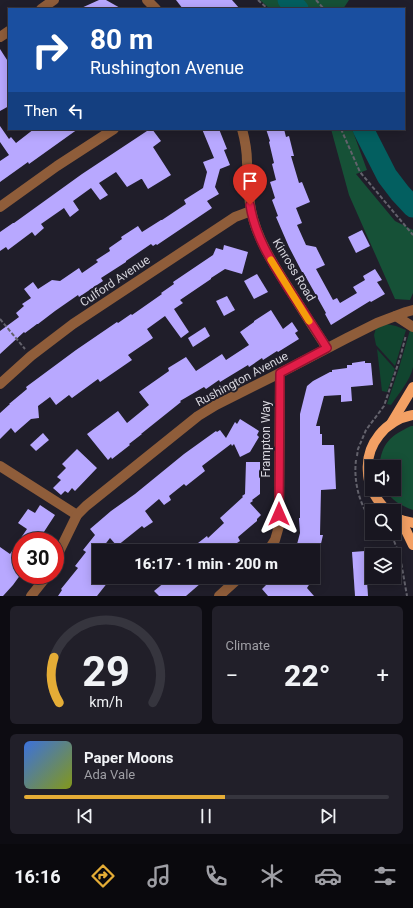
<!DOCTYPE html>
<html lang="en">
<head>
<meta charset="utf-8">
<style>
  body { margin:0; font-family:Roboto,sans-serif; background:#211f29; color:#f1f3f6; height:100vh; display:flex; flex-direction:column; font-size:15px; white-space:nowrap }
  * { box-sizing:border-box; margin:0 }
  p { font-size:13px; color:#9f9fa5 }
  .icon { flex:none; width:22px; height:22px; fill:none; stroke:currentColor; stroke-width:2; stroke-linecap:round; stroke-linejoin:round }
  .map { position:relative; height:596px; overflow:hidden }
  .side { display:flex; flex-direction:column; gap:10px; padding:10px; background:#0d0c12; flex:1 }
  .side>* { flex:none }
  .top-card { position:absolute; left:8px; top:8px; width:397px; height:122px; border-radius:0px; box-shadow:0 2px 10px #0003,0 0 0 1px #36353e; background:#1a4fa0; color:#fff; overflow:hidden }
  .buttons { position:absolute; left:365px; top:460px; display:grid; gap:8px }
  .buttons a { display:grid; place-items:center; width:36px; height:36px; border-radius:0px; background:#181620; box-shadow:0 2px 10px #0003,0 0 0 1px #36353e; font-size:20px }
  .speed { position:absolute; left:12px; top:532px; display:flex; gap:8px; font-size:20px; font-weight:700; text-align:center }
  .speed>* { display:grid; place-content:center; width:52px; height:52px; border-radius:50%; background:#181620; box-shadow:0 2px 10px #0003,0 0 0 1px #36353e; line-height:1 }
  .speed .limit { border:6px solid #d22; background:#fff; color:#111 }
  .pin { position:absolute; display:grid; place-items:center; width:34px; height:34px; color:#fff; margin:-41px -17px; border-radius:50% 50% 50% 0; rotate:-45deg; box-shadow:0 0 4px #0007 }
  .pin .icon { rotate:45deg }
  .me { position:absolute; width:44px; margin:-22px; rotate:0deg; stroke-linejoin:round; filter:drop-shadow(0 0 3px #0008) }
  .turn { display:flex; align-items:center; gap:14px; height:84px; padding:0 16px; font-size:18px }
  .turn .icon { width:52px; height:52px; stroke-width:2.5 }
  .turn b { display:block; font-size:28px; line-height:34px }
  .then { display:flex; align-items:center; height:38px; padding:0 16px; background:#0003; gap:8px; font-size:15px }
  .big { font-size:30px; font-weight:800; line-height:1.1 }
  .side .card { flex:1; display:flex; flex-direction:column; justify-content:center; gap:6px; min-width:0; padding:0 14px; border-radius:6px; background:#211f29 }
  .side .dial { align-items:center; gap:0 }
  .dial svg { height:104px; overflow:visible; fill:none; stroke:#36353e; stroke-width:7; stroke-linecap:round; text-anchor:middle }
  .dial text { fill:#f1f3f6; stroke:none }
  .song { display:flex; align-items:center; gap:12px }
  .cover { width:48px; height:48px; border-radius:6px; background:linear-gradient(135deg,hsl(220 70% 55%),hsl(70 70% 35%)) }
  .played { height:4px; border-radius:2px; background:linear-gradient(90deg,#e5ad36 55%,#36353e 55%) }
  .keys { display:flex; justify-content:space-around; direction:ltr }
  .heat { display:flex; justify-content:space-between; align-items:center; font-size:22px; direction:ltr }
  .side .tiles { flex:1; display:grid; gap:10px; grid-template-columns:1fr 1fr }
  .card:last-child { grid-column:span 2 }
  .trip { position:absolute; left:92px; top:544px; width:228px; height:40px; border-radius:0px; background:#181620; box-shadow:0 2px 10px #0003,0 0 0 1px #36353e; font-weight:800; line-height:40px; text-align:center }
  .menu { display:flex; height:64px; justify-content:space-around; align-items:center; background:#0a090d; color:#9f9fa5 }
  .menu .icon { width:28px; height:28px }
  .menu .current { color:#e5ad36 }
  .menu b { font-size:18px; color:#f1f3f6 }
  .map>svg:first-child { display:block }
  .green { fill:#11452f }
  .forest { fill:#165137 }
  .lines { fill:none; stroke-linecap:round; stroke-linejoin:round }
  .river { stroke:#035f60; stroke-width:21 }
  .building { fill:#b8a8ff }
  .path { stroke:#63626c; stroke-width:2; stroke-dasharray:4 2; stroke-linecap:butt }
  .minor { stroke:#8f5d3a; stroke-width:10 }
  .major { stroke:#f3a064; stroke-width:10 }
  .route-casing { stroke:#92132f; stroke-width:10 }
  .route { stroke:#e11d48; stroke-width:7 }
  .slow { stroke:#f59e0b; stroke-width:7 }
  .labels { text-anchor:middle; dominant-baseline:central; stroke-width:4; stroke-linejoin:round; paint-order:stroke }
  .street-label { font-size:12px; fill:#d5d4dc; stroke:#201e2a }
</style>
</head>
<body>
<div class="map">
<svg width="413" height="596" viewBox="0 0 413 596">
  <rect width="100%" height="100%" fill="#201e2a"/>
  <g class="green">
    <path d="M386 324 396 326 406 330 395 366 376 345 374 335 376 328Z"/>
    <path d="M410 330 413 332C413 343 413 357 413 367 410 381 399 393 391 405L387 404 399 368Z"/>
    <path d="M377 349 395 369 387 392 382 391Z"/>
  </g>
  <g class="forest">
    <path d="M260 0H349L343 9H270Z"/>
    <path d="M331 129H352L367 170 356 174 395 221 413 230V293L410 300 395 299 349 195Z"/>
    <path d="M411 426H413V510C400 505 392 501 385 489H394V467H379C382 443 390 436 411 426Z"/>
  </g>
  <g class="lines">
    <g class="river">
      <path d="M288 0 298 9"/>
      <path d="M363 129 387 176 400 193 413 207"/>
    </g>
  </g>
  <g class="building">
    <path d="M99 0H106L122 9H79Z"/>
    <path d="M176 0H232L240 9H183Z"/>
    <path d="M0 49 9 63V106L0 111Z"/>
    <path d="M0 126 9 139 11 137 16 143 34 129H78L29 164 28 162 0 182V161L9 155 0 142Z"/>
    <path d="M150 129H152L161 141 153 147 171 175 148 189 142 179H141L127 187 116 172 99 183 108 195 100 200 91 188 73 201 79 210 70 217 64 208 41 224 44 228 35 236 32 232 8 250 6 247 0 251V232L13 223H14L82 174Z"/>
    <path d="M202 129H219L227 149 224 150 230 165 220 169 215 187 219 194 207 201 212 208 157 245 156 244 153 246 151 244 126 261V262L101 278 103 281 79 297 78 295 55 311 38 324H37L25 333 24 332 0 354V331L19 317 16 313 24 306 22 304 31 298 24 289 33 282 38 289 52 280 60 281 79 268 82 273 98 262 96 260 110 251 109 248 122 239 121 237 138 226 142 232 161 220H162L186 204 184 200 203 188 207 172 203 162 214 158Z"/>
    <path d="M266 129H284L286 137 289 136 294 156H291L299 183 302 182 310 202 296 208 302 223 297 225 306 245 316 247 325 265 316 269 333 300 337 298 340 303 357 293 353 287 365 280 363 276 375 269 382 280 377 282 385 294 371 302 370 301 331 325 325 314 326 313 303 272H302L289 247 276 217 278 216 272 200 275 198 270 182 276 180 272 164 274 163 269 142 270 141Z"/>
    <path d="M362 230 370 246 356 253 348 237Z"/>
    <path d="M224 245 248 252 242 274 225 269 211 278V279L180 300 183 303 174 309 189 332 181 338 165 316 147 329 153 338 128 355 132 360 100 382 98 379 72 398 69 395 56 405 50 397 38 406 39 418 31 419 15 433 11 428 0 439V413L10 404H9L27 389 26 387 76 350 117 322 118 323 131 314 132 315 162 294 161 293 174 284 173 282 213 255 216 248 223 250Z"/>
    <path d="M257 274 268 292 254 299 244 281Z"/>
    <path d="M227 296 235 310 224 316 216 301Z"/>
    <path d="M271 310 283 329 292 322 298 331 295 333 299 339 278 352 277 351 263 360 262 358 249 367 248 365 220 382 219 380 206 389 204 387 180 401 181 402 141 434H142L129 444 130 445 112 459 111 457 108 460 87 434 118 411 127 423 149 405 139 392 169 371 168 368 186 357 196 371 222 354 226 360 249 345 240 332 254 322V321Z"/>
    <path d="M205 327 210 336 193 347 188 338Z"/>
    <path d="M365 361V363H371L373 385 351 387 352 401 341 402V395L324 396 316 426H320V434H322V445H334L336 489 321 490 320 535H323L320 548H317V551H304L305 550 296 548 300 533 299 518H300V414L307 386 313 381 330 372H332V370L347 368V365H352V363Z"/>
    <path d="M240 419 259 431 257 435 259 437 250 452 240 457 234 444 232 446 231 444 202 466 205 471 186 486 184 484 169 496 171 500 164 505 159 499 145 511 153 522 144 528 142 526 117 546 110 538 100 551H99V553L92 563 99 568V577H112L97 596H58L62 590 61 589 78 568 75 566 86 552 83 550 95 535 90 529 111 511 135 494 184 454 216 431 217 432 220 430 226 438 235 422 237 424Z"/>
    <path d="M43 433 49 440 36 451 30 445Z"/>
    <path d="M77 449 97 468 75 491 72 488 68 493 65 491 61 495 53 488 61 480 57 477 66 468 62 464Z"/>
    <path d="M246 462H260V494L252 500 253 501 250 503 261 515 257 519V521L238 537 240 541 237 543 238 544 231 551H205L198 543 207 536 208 538 224 523 220 518 243 497 242 496 245 494Z"/>
    <path d="M40 505 55 515 38 541H21V574L13 585 3 596H0V547L10 554 27 529 18 523 28 509 35 513Z"/>
    <path d="M365 551 368 596H355L352 552Z"/>
    <path d="M171 577H208L186 596H159L154 591Z"/>
    <path d="M274 577H314L307 588 314 596H268L262 589Z"/>
  </g>
  <g class="lines">
    <g class="path">
      <path d="M258 0 268 9"/>
      <path d="M316 0 324 9"/>
      <path d="M341 129 360 172 413 235"/>
      <path d="M0 319 25 349"/>
      <path d="M357 456 358 449 366 430 384 406 400 358 406 335"/>
      <path d="M356 460C354 476 357 494 364 508 366 512 369 516 372 519"/>
      <path d="M385 533 394 541 400 556 407 596"/>
    </g>
    <g class="minor">
      <path d="M147 0 156 9"/>
      <path d="M41 9 54 0"/>
      <path d="M0 37 9 31"/>
      <path d="M242 129C245 140 247 151 247 162 248 178 248 194 251 210 257 240 275 267 291 292 303 311 315 330 327 348"/>
      <path d="M0 207 57 166 114 129"/>
      <path d="M396 316 413 327"/>
      <path d="M0 384 31 356 73 324 235 217 251 211"/>
      <path d="M0 466 77 515"/>
      <path d="M268 551 275 540 279 526 280 373"/>
      <path d="M55 560 77 515 86 506 198 416 216 405 280 373 347 338 377 323 406 312 413 310"/>
      <path d="M31 596 43 581 46 575"/>
      <path d="M219 596 240 577"/>
    </g>
    <g class="major">
      <path d="M392 422 413 387"/>
      <path d="M387 511C379 502 374 496 370 485 369 481 368 477 368 473 365 444 386 420 413 415"/>
      <path d="M394 516 401 520 413 523"/>
      <path d="M401 520 413 545"/>
    </g>
  </g>
  <g class="lines">
    <g class="route-casing">
      <path id="route" d="M250 205C255 237 273 264 290 291 303 310 315 329 327 348L280 373 279 514"/>
    </g>
    <use href="#route" class="route"/>
    <path class="slow" d="M271 260 309 321"/>
  </g>
  <g class="labels">
    <g class="street-label">
      <text transform="translate(294 270) rotate(59)">Kinross Road</text>
      <text transform="translate(115 281) rotate(-34)">Culford Avenue</text>
      <text transform="translate(242 379) rotate(-28)">Rushington Avenue</text>
      <text transform="translate(266 439) rotate(-90)">Frampton Way</text>
    </g>
  </g>
</svg>
<div class="buttons">
<a><svg class="icon" aria-label="sound" viewBox="0 0 24 24"><path d="M4 9h4l5-4v14l-5-4H4zM17 9q2 3 0 6"/></svg></a>
<a><svg class="icon" aria-label="search" viewBox="0 0 24 24"><circle cx="10" cy="10" r="6"/><path d="M15 15l6 6"/></svg></a>
<a><svg class="icon" aria-label="layers" viewBox="0 0 24 24"><path d="M12 4l9 5-9 5-9-5zM3 14l9 5 9-5"/></svg></a>
</div>
<div class="speed"><div class="limit">30</div></div>
<div class="pin" style="left:250px;top:205px;background:#d93025"><svg class="icon" aria-label="arrive" viewBox="0 0 24 24"><path d="M6 21V4h12l-3 4 3 4H6"/></svg></div>
<svg class="me" style="left:279px;top:514px" viewBox="-20 -20 40 40"><path d="M0-17L14 15 0 8-14 15z" fill="#e11d48" stroke="#fff" stroke-width="4"/></svg>
<div class="trip">16:17 · 1 min · 200 m</div>
<div class="top-card">
<div class="turn"><svg class="icon" aria-label="right" viewBox="0 0 24 24"><path d="M7 20v-9h11M14 6l5 5-5 5"/></svg><div><b>80 m</b>Rushington Avenue</div></div>
<div class="then">Then<svg class="icon" aria-label="left" viewBox="0 0 24 24"><path d="M17 20v-9H6M10 6l-5 5 5 5"/></svg></div>
</div>
</div>
<section class="side">
<div class="tiles">
<div class="card dial"><svg viewBox="0 0 100 80">
<path d="M14 69A42 42 0 1 1 86 69"/>
<path d="M14 69A42 42 0 0 1 10 34" stroke="#e5ad36"/>
<text x="50" y="56" font-size="32" font-weight="700">29</text>
<text x="50" y="72" font-size="11">km/h</text>
</svg></div>
<div class="card"><p>Climate</p>
<div class="heat"><a>−</a><b class="big">22°</b><a>+</a></div>
</div>
<div class="card">
<div class="song"><i class="cover"></i><div><b>Paper Moons</b><p>Ada Vale</p></div></div>
<div class="played"></div>
<div class="keys"><svg class="icon" aria-label="previous" viewBox="0 0 24 24"><path d="M18 5L8 12l10 7zM5 5v14"/></svg><svg class="icon" aria-label="pause" viewBox="0 0 24 24"><path d="M8 5v14M16 5v14"/></svg><svg class="icon" aria-label="next" viewBox="0 0 24 24"><path d="M6 5l10 7-10 7zM19 5v14"/></svg></div>
</div>
</div>
</section>
<nav class="menu">
<b>16:16</b>
<svg class="icon current" aria-label="directions" viewBox="0 0 24 24"><path d="M12 3l9 9-9 9-9-9zM9 14v-3h6M13 9l2 2-2 2"/></svg>
<svg class="icon" aria-label="music" viewBox="0 0 24 24"><path d="M9 18V5l10-2v13"/><circle cx="6" cy="18" r="3"/><circle cx="16" cy="16" r="3"/></svg>
<svg class="icon" aria-label="phone" viewBox="0 0 24 24"><path d="M5 4h4l2 5-3 2q2 4 5 5l2-3 5 2v4C11 20 4 13 5 4z"/></svg>
<svg class="icon" aria-label="climate" viewBox="0 0 24 24"><path d="M12 3v18M4 7l16 10M4 17L20 7"/></svg>
<svg class="icon" aria-label="car" viewBox="0 0 24 24"><path d="M5 17H2v-5l4-1 3-4h7l3 4 3 1v5h-3M9 17h6M6 11h13"/><circle cx="7" cy="17" r="2"/><circle cx="17" cy="17" r="2"/></svg>
<svg class="icon" aria-label="filters" viewBox="0 0 24 24"><path d="M4 7h16M4 17h16"/><circle cx="9" cy="7" r="2"/><circle cx="15" cy="17" r="2"/></svg>
</nav>
</body>
</html>
